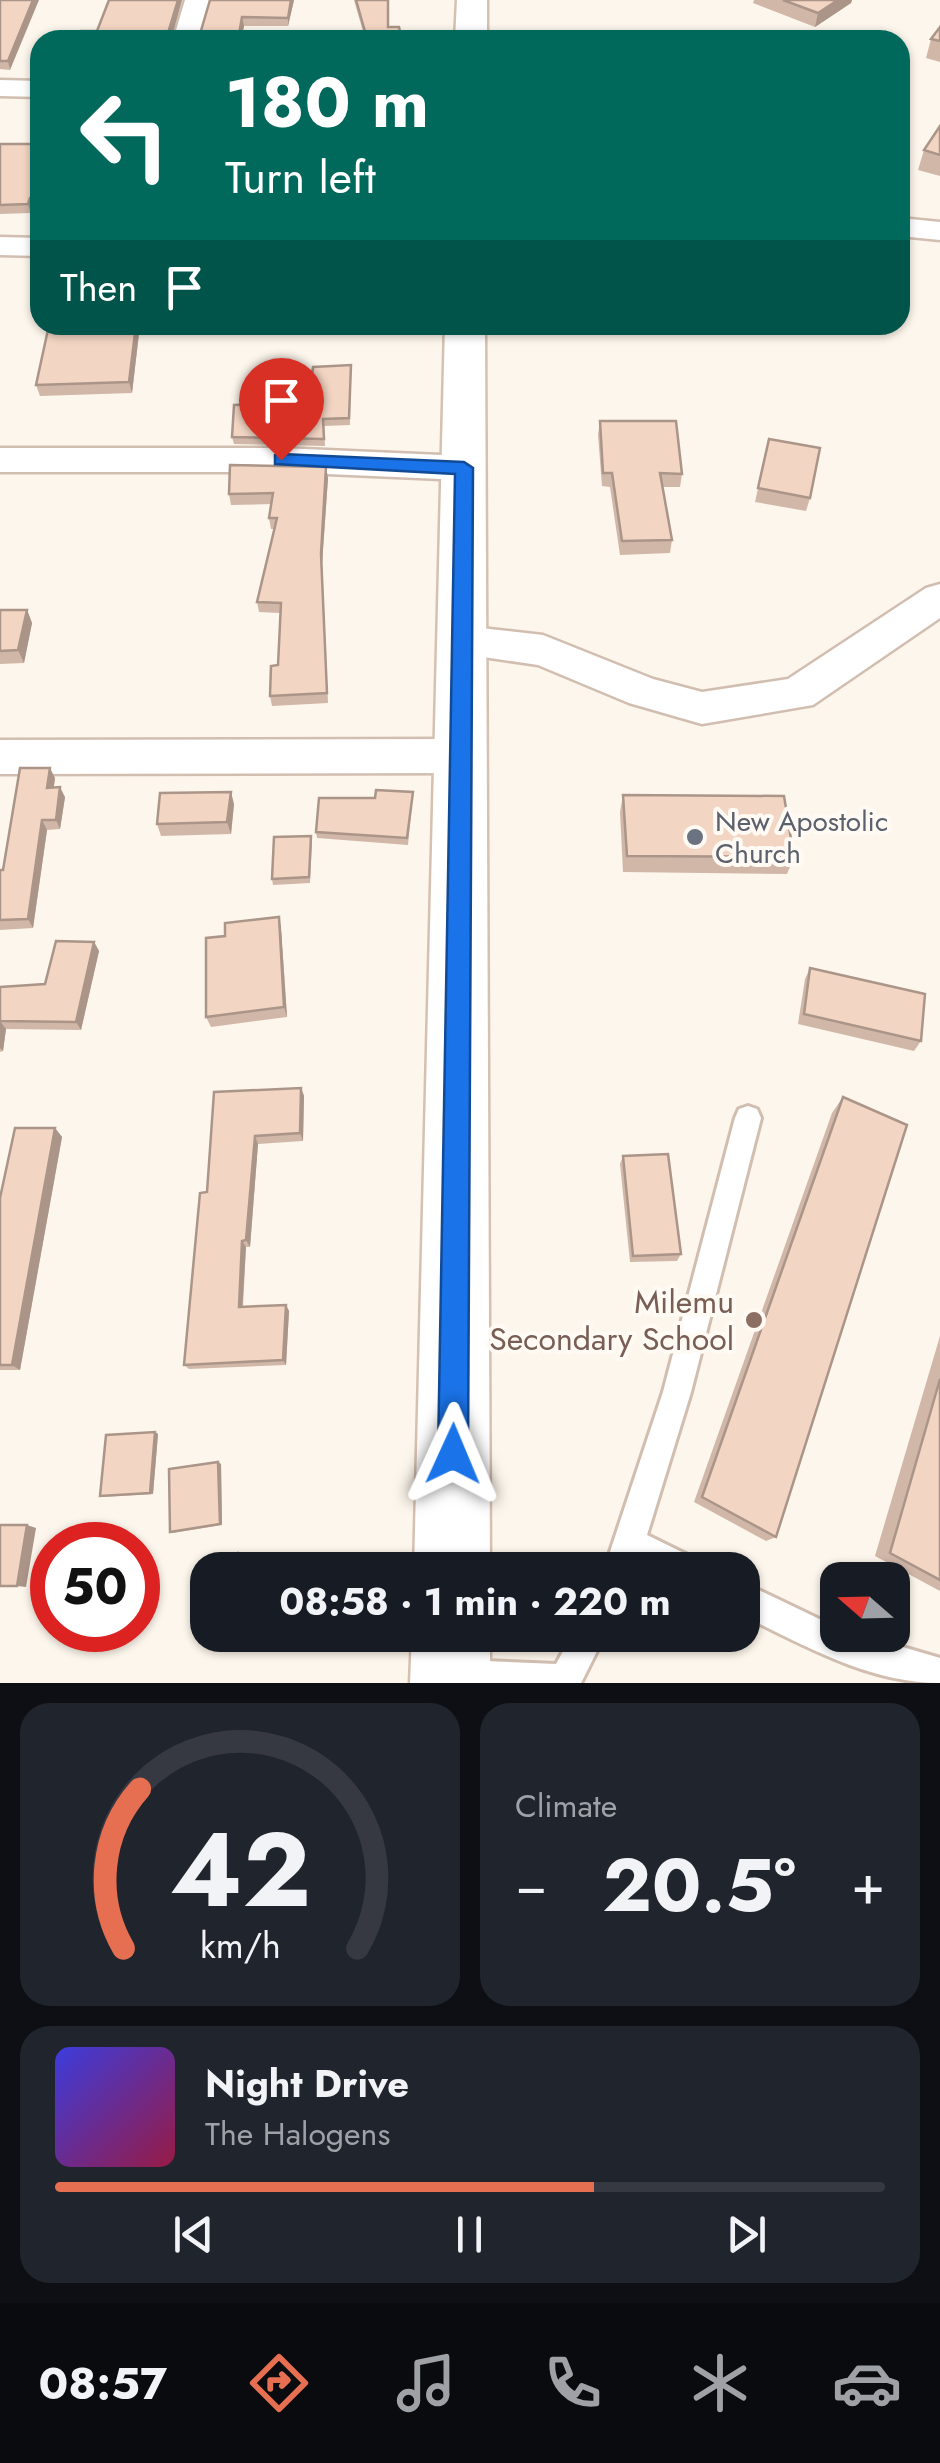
<!DOCTYPE html>
<html lang="en">
<head>
<meta charset="utf-8">
<style>
  body { margin:0; font-family:Jost,sans-serif; background:#20242c; color:#f1f3f6; height:100vh; display:flex; flex-direction:column; font-size:38px; white-space:nowrap }
  * { box-sizing:border-box; margin:0 }
  p { font-size:32px; color:#9ea1a6 }
  .icon { flex:none; width:55px; height:55px; fill:none; stroke:currentColor; stroke-width:2; stroke-linecap:round; stroke-linejoin:round }
  .map { position:relative; height:1683px; overflow:hidden }
  .side { display:flex; flex-direction:column; gap:20px; padding:20px; background:#0d0f14; flex:1 }
  .side>* { flex:none }
  .guide { position:absolute; left:30px; top:30px; width:880px; height:305px; border-radius:30px; box-shadow:0 2px 8px #0004; background:#00695c; color:#fff; overflow:hidden }
  .needle { width:65px; rotate:290deg }
  .fabs { position:absolute; left:820px; top:1562px; display:grid; gap:20px }
  .fabs a { display:grid; place-items:center; width:90px; height:90px; border-radius:20px; background:#171b24; box-shadow:0 2px 8px #0004; font-size:50px }
  .speed { position:absolute; left:30px; top:1522px; display:flex; gap:20px; font-size:50px; font-weight:700; text-align:center }
  .speed>* { display:grid; place-content:center; width:130px; height:130px; border-radius:50%; background:#171b24; box-shadow:0 2px 8px #0004; line-height:1 }
  .speed .limit { border:15px solid #d22; background:#fff; color:#111 }
  .pin { position:absolute; display:grid; place-items:center; width:85px; height:85px; color:#fff; margin:-102px -42px; border-radius:50% 50% 50% 0; rotate:-45deg; box-shadow:0 0 10px #0007 }
  .pin .icon { rotate:45deg }
  .me { position:absolute; width:110px; margin:-55px; rotate:1deg; stroke-linejoin:round; filter:drop-shadow(0 0 8px #0008) }
  .turn { display:flex; align-items:center; gap:35px; height:210px; padding:0 30px; font-size:45px }
  .turn .icon { width:130px; height:130px; stroke-width:2.5 }
  .turn b { display:block; font-size:70px; line-height:85px }
  .then { display:flex; align-items:center; height:95px; padding:0 30px; background:#0003; gap:20px; font-size:38px }
  .big { font-size:75px; font-weight:700; line-height:1.1 }
  .side .widget { flex:1; display:flex; flex-direction:column; justify-content:center; gap:15px; min-width:0; padding:0 35px; border-radius:30px; background:#20242c }
  .side .dial { align-items:center; gap:0 }
  .dial svg { height:260px; overflow:visible; fill:none; stroke:#363941; stroke-width:7; stroke-linecap:round; text-anchor:middle }
  .dial text { fill:#f1f3f6; stroke:none }
  .song { display:flex; align-items:center; gap:30px }
  .cover { width:120px; height:120px; border-radius:15px; background:linear-gradient(135deg,hsl(240 70% 55%),hsl(340 70% 35%)) }
  .played { height:10px; border-radius:5px; background:linear-gradient(90deg,#e76f51 65%,#363941 65%) }
  .keys { display:flex; justify-content:space-around; direction:ltr }
  .heat { display:flex; justify-content:space-between; align-items:center; font-size:55px; direction:ltr }
  .side .tiles { flex:1; display:grid; gap:20px; grid-template-columns:1fr 1fr }
  .widget:last-child { grid-column:span 2 }
  .trip { position:absolute; left:190px; top:1552px; width:570px; height:100px; border-radius:30px; background:#171b24; box-shadow:0 2px 8px #0004; font-weight:700; line-height:100px; text-align:center }
  .tab-bar { display:flex; height:160px; justify-content:space-around; align-items:center; background:#090b0e; color:#9ea1a6 }
  .tab-bar .icon { width:70px; height:70px }
  .tab-bar .selected { color:#e76f51 }
  .tab-bar b { font-size:45px; color:#f1f3f6 }
  .map>svg:first-child { display:block }
  .lines { fill:none; stroke-linecap:round; stroke-linejoin:round }
  .service-casing { stroke:#d1beb0; stroke-width:6 }
  .minor-casing { stroke:#d1beb0; stroke-width:5 }
  .secondary-casing { stroke:#d6c0b0; stroke-width:5 }
  .service { fill:#fff; fill-rule:evenodd }
  .minor { fill:#fff; fill-rule:evenodd }
  .secondary { fill:#fff; fill-rule:evenodd }
  .wall { fill:#d1b7a8 }
  .shaded-wall { fill:#aa9588 }
  .building { fill:#f3d5c3; stroke:#aa9588; stroke-width:2.5 }
  .route { fill:#1a73e8; stroke:#114b97; stroke-width:2.5 }
  .worship-dot { fill:#6b7280; stroke:#fffaf3; stroke-width:4 }
  .education-dot { fill:#8d6e63; stroke:#fffaf3; stroke-width:4 }
  .labels { text-anchor:middle; dominant-baseline:central; stroke-width:8; stroke-linejoin:round; paint-order:stroke }
  .worship-label { font-size:28px; fill:#5b616d; stroke:#fffaf3; text-anchor:start }
  .near-education-label { font-size:32px; fill:#785e54; stroke:#fffaf3; text-anchor:end }
</style>
</head>
<body>
<div class="map">
<svg width="940" height="1683" viewBox="0 0 940 1683">
  <rect width="100%" height="100%" fill="#fdf6ec"/>
  <g class="lines">
    <g class="service-casing">
      <g id="service">
        <path d="M748 1106 757 1109 761 1118 691 1392 647 1535 696 1559 701 1570H652L638 1563 636 1570H604L663 1392 735 1118 739 1109Z"/>
        <path d="M742 1582 838 1628V1635H862L940 1658V1683C870 1683 803 1645 742 1615Z"/>
        <path d="M572 1635H605L581 1683H446L443 1676 448 1665 459 1660 556 1664Z"/>
      </g>
    </g>
    <g class="minor-casing">
      <g id="minor">
        <path d="M185 0H211L199 40H173Z"/>
        <path d="M0 80 40 81V97L0 96Z"/>
        <path d="M900 218 940 222V240L900 236Z"/>
        <path d="M0 237 40 238V256L0 255Z"/>
        <path d="M0 448H281L464 456 477 459 482 468 477 477 464 480 281 472H0Z"/>
        <path d="M940 584V618L813 705 702 724 629 703 538 665 449 652 443 641 449 630 463 626 543 635 653 679 702 692 788 679 926 588Z"/>
        <path d="M461 739 476 744 482 756 476 768 461 773 0 774V740Z"/>
      </g>
    </g>
    <g class="secondary-casing">
      <g id="secondary">
        <path d="M457 0H487V40H455Z"/>
        <path d="M445 325H485L490 1570H414Z"/>
        <path d="M412 1635H490V1683H410Z"/>
      </g>
    </g>
    <use href="#service" class="service"/>
    <use href="#minor" class="minor"/>
    <use href="#secondary" class="secondary"/>
  </g>
  <g class="wall">
    <path d="M0 0 10 70 0 69Z"/>
    <path d="M182 0 172 34H200L210 0H294L288 26H244L241 40 97 31Z"/>
    <path d="M354 0H388V27L364 35Z"/>
    <path d="M754 0H852L851 3 815 27 753 3Z"/>
    <path d="M940 27V62L926 58 931 39Z"/>
    <path d="M940 126V176L918 170 924 150Z"/>
    <path d="M40 138V207H33L31 213 0 214V144H38Z"/>
    <path d="M49 325H140L132 393 40 396 36 385Z"/>
    <path d="M351 365 350 425 324 426 325 446 234 444 232 437 309 402Z"/>
    <path d="M600 421 682 474 680 487H663L672 540 670 553 620 555 610 487 602 486 598 435Z"/>
    <path d="M769 439 810 498 806 511 755 502Z"/>
    <path d="M326 467 328 478 322 564 328 703 272 706 270 696 278 665 280 613 259 612 257 602 274 529H271L269 518 272 504 231 505 229 494Z"/>
    <path d="M0 610H27L32 623 24 663 0 664Z"/>
    <path d="M55 778 54 787 65 797 60 829 47 830 33 928 0 930V870H3Z"/>
    <path d="M413 792 408 845 317 838 316 832 375 798Z"/>
    <path d="M623 795 794 857 787 874 623 872 620 812Z"/>
    <path d="M234 804 231 834 161 836 157 824Z"/>
    <path d="M312 842 310 883 273 885 272 879Z"/>
    <path d="M279 917 281 928 287 1017 211 1027 206 1017 225 936Z"/>
    <path d="M94 942 99 951 81 1030 6 1029 3 1051 0 1052V987L45 984Z"/>
    <path d="M810 968 921 1041 914 1051 798 1024 805 979Z"/>
    <path d="M301 1088 304 1096 303 1141 258 1144 250 1247H246L243 1307 286 1305 289 1311 286 1365 189 1369 184 1365 207 1192 214 1092Z"/>
    <path d="M843 1097 776 1537 766 1541 694 1502 832 1113Z"/>
    <path d="M55 1128 62 1137 20 1370H0V1198Z"/>
    <path d="M623 1156 681 1254 677 1261 630 1262 620 1164Z"/>
    <path d="M940 1336V1591L875 1556Z"/>
    <path d="M155 1432 158 1434 153 1494 103 1497 100 1496Z"/>
    <path d="M221 1464 222 1525 173 1533 170 1532Z"/>
  </g>
  <g class="shaded-wall">
    <path d="M33 0H39L10 70 8 61Z"/>
    <path d="M178 0H182L171 40 168 33Z"/>
    <path d="M291 0H294L288 26V18Z"/>
    <path d="M838 0H852L851 3 815 27 818 13Z"/>
    <path d="M242 17 244 26 241 40H238Z"/>
    <path d="M30 198 33 207 31 213 28 204Z"/>
    <path d="M136 325H140L132 393 129 382Z"/>
    <path d="M326 467 328 478 322 564 328 703 321 554Z"/>
    <path d="M27 610 32 623 24 663 18 650Z"/>
    <path d="M50 768 55 778 52 797 47 788Z"/>
    <path d="M60 787 65 797 60 829 56 820Z"/>
    <path d="M231 792 234 804 231 834 227 822Z"/>
    <path d="M42 820 47 830 33 928 28 919Z"/>
    <path d="M279 917 281 928 287 1017 284 1007Z"/>
    <path d="M94 942 99 951 81 1030 76 1022Z"/>
    <path d="M0 1021 6 1029 3 1051 0 1048Z"/>
    <path d="M301 1088 304 1096 303 1141 300 1133Z"/>
    <path d="M55 1128 62 1137 20 1370 12 1365Z"/>
    <path d="M255 1136 258 1144 250 1247 246 1240Z"/>
    <path d="M242 1241 246 1247 242 1312 239 1307Z"/>
    <path d="M286 1305 289 1311 286 1365 283 1360Z"/>
    <path d="M155 1432 158 1434 153 1494 150 1493Z"/>
    <path d="M218 1462 221 1464 222 1525 220 1524Z"/>
    <path d="M27 1525 36 1528 26 1587 17 1586Z"/>
  </g>
  <g class="building">
    <path d="M0 0H33L8 61H0Z"/>
    <path d="M109 0H178L168 33 200 34 210 0H291L288 18 242 17 238 40H78L81 31H97Z"/>
    <path d="M356 0H388V27H399L402 40H312L314 38 366 35Z"/>
    <path d="M783 0H838L818 13Z"/>
    <path d="M940 27V41L931 39Z"/>
    <path d="M940 126V155L924 150Z"/>
    <path d="M40 138V198H30L28 204 0 205V144H38Z"/>
    <path d="M49 325H136L129 382 36 385Z"/>
    <path d="M351 365 349 418 323 419 324 439 232 437 234 405 309 402 313 367Z"/>
    <path d="M600 421H676L682 474 660 473 672 540 622 541 612 473H603Z"/>
    <path d="M769 439 820 448 810 498 758 488Z"/>
    <path d="M230 465 326 467 321 554 327 693 270 696 271 666 278 665 281 603 257 602 277 518H269L273 493 229 494Z"/>
    <path d="M0 610H27L18 650 0 651Z"/>
    <path d="M20 768H50L47 788 60 787 56 820H42L28 919 0 920V870H3Z"/>
    <path d="M376 790 413 792 407 838 316 832 319 798H375Z"/>
    <path d="M231 792 227 822 157 824 160 793Z"/>
    <path d="M623 795 784 796 794 857 627 856Z"/>
    <path d="M311 836 309 877 272 879 274 837Z"/>
    <path d="M279 917 284 1007 206 1017V938L225 936V923Z"/>
    <path d="M56 941 94 942 76 1022 0 1021V987L45 984Z"/>
    <path d="M810 968 925 994 921 1041 804 1014Z"/>
    <path d="M301 1088 300 1133 255 1136 246 1240 242 1241 239 1307 286 1305 283 1360 184 1365 200 1193 207 1192 214 1092Z"/>
    <path d="M843 1097 907 1125 776 1537 702 1497Z"/>
    <path d="M15 1128H55L12 1365H0V1198Z"/>
    <path d="M668 1154 681 1254 633 1256 623 1156Z"/>
    <path d="M940 1379V1580L890 1553Z"/>
    <path d="M155 1432 150 1493 100 1496 106 1435Z"/>
    <path d="M218 1462 220 1524 170 1532 169 1469Z"/>
    <path d="M0 1525H27L17 1586H0Z"/>
    <path d="M238 1553 305 1563 304 1570H235Z"/>
  </g>
  <path class="route" d="M281 454 464 462 473 468 468 1454 464 1464 453 1469 442 1464 438 1454 455 474 275 464V455Z"/>
  <circle class="worship-dot" cx="695" cy="837" r="10"/>
  <circle class="education-dot" cx="754" cy="1320" r="10"/>
  <g class="labels">
    <g class="worship-label">
      <text x="715" y="821">New Apostolic<tspan x="715" dy="32">Church</tspan></text>
    </g>
    <g class="near-education-label">
      <text x="734" y="1302">Milemu<tspan x="734" dy="37">Secondary School</tspan></text>
    </g>
  </g>
</svg>
<div class="fabs">
<a><svg class="needle" viewBox="-14 -14 28 28"><path d="M0-13l5 13h-10z" fill="#e53935"/><path d="M0 13l5-13h-10z" fill="#9ea1a6"/></svg></a>
</div>
<div class="speed"><div class="limit">50</div></div>
<div class="pin" style="left:281px;top:460px;background:#d93025"><svg class="icon" aria-label="arrive" viewBox="0 0 24 24"><path d="M6 21V4h12l-3 4 3 4H6"/></svg></div>
<svg class="me" style="left:453px;top:1454px" viewBox="-20 -20 40 40"><path d="M0-17L14 15 0 8-14 15z" fill="#1a73e8" stroke="#fff" stroke-width="4"/></svg>
<div class="trip">08:58 · 1 min · 220 m</div>
<div class="guide">
<div class="turn"><svg class="icon" aria-label="left" viewBox="0 0 24 24"><path d="M17 20v-9H6M10 6l-5 5 5 5"/></svg><div><b>180 m</b>Turn left</div></div>
<div class="then">Then<svg class="icon" aria-label="arrive" viewBox="0 0 24 24"><path d="M6 21V4h12l-3 4 3 4H6"/></svg></div>
</div>
</div>
<section class="side">
<div class="tiles">
<div class="widget dial"><svg viewBox="0 0 100 80">
<path d="M14 69A42 42 0 1 1 86 69"/>
<path d="M14 69A42 42 0 0 1 19 20" stroke="#e76f51"/>
<text x="50" y="56" font-size="32" font-weight="700">42</text>
<text x="50" y="72" font-size="11">km/h</text>
</svg></div>
<div class="widget"><p>Climate</p>
<div class="heat"><a>−</a><b class="big">20.5°</b><a>+</a></div>
</div>
<div class="widget">
<div class="song"><i class="cover"></i><div><b>Night Drive</b><p>The Halogens</p></div></div>
<div class="played"></div>
<div class="keys"><svg class="icon" aria-label="previous" viewBox="0 0 24 24"><path d="M18 5L8 12l10 7zM5 5v14"/></svg><svg class="icon" aria-label="pause" viewBox="0 0 24 24"><path d="M8 5v14M16 5v14"/></svg><svg class="icon" aria-label="next" viewBox="0 0 24 24"><path d="M6 5l10 7-10 7zM19 5v14"/></svg></div>
</div>
</div>
</section>
<nav class="tab-bar">
<b>08:57</b>
<svg class="icon selected" aria-label="directions" viewBox="0 0 24 24"><path d="M12 3l9 9-9 9-9-9zM9 14v-3h6M13 9l2 2-2 2"/></svg>
<svg class="icon" aria-label="music" viewBox="0 0 24 24"><path d="M9 18V5l10-2v13"/><circle cx="6" cy="18" r="3"/><circle cx="16" cy="16" r="3"/></svg>
<svg class="icon" aria-label="phone" viewBox="0 0 24 24"><path d="M5 4h4l2 5-3 2q2 4 5 5l2-3 5 2v4C11 20 4 13 5 4z"/></svg>
<svg class="icon" aria-label="climate" viewBox="0 0 24 24"><path d="M12 3v18M4 7l16 10M4 17L20 7"/></svg>
<svg class="icon" aria-label="car" viewBox="0 0 24 24"><path d="M5 17H2v-5l4-1 3-4h7l3 4 3 1v5h-3M9 17h6M6 11h13"/><circle cx="7" cy="17" r="2"/><circle cx="17" cy="17" r="2"/></svg>
</nav>
</body>
</html>
